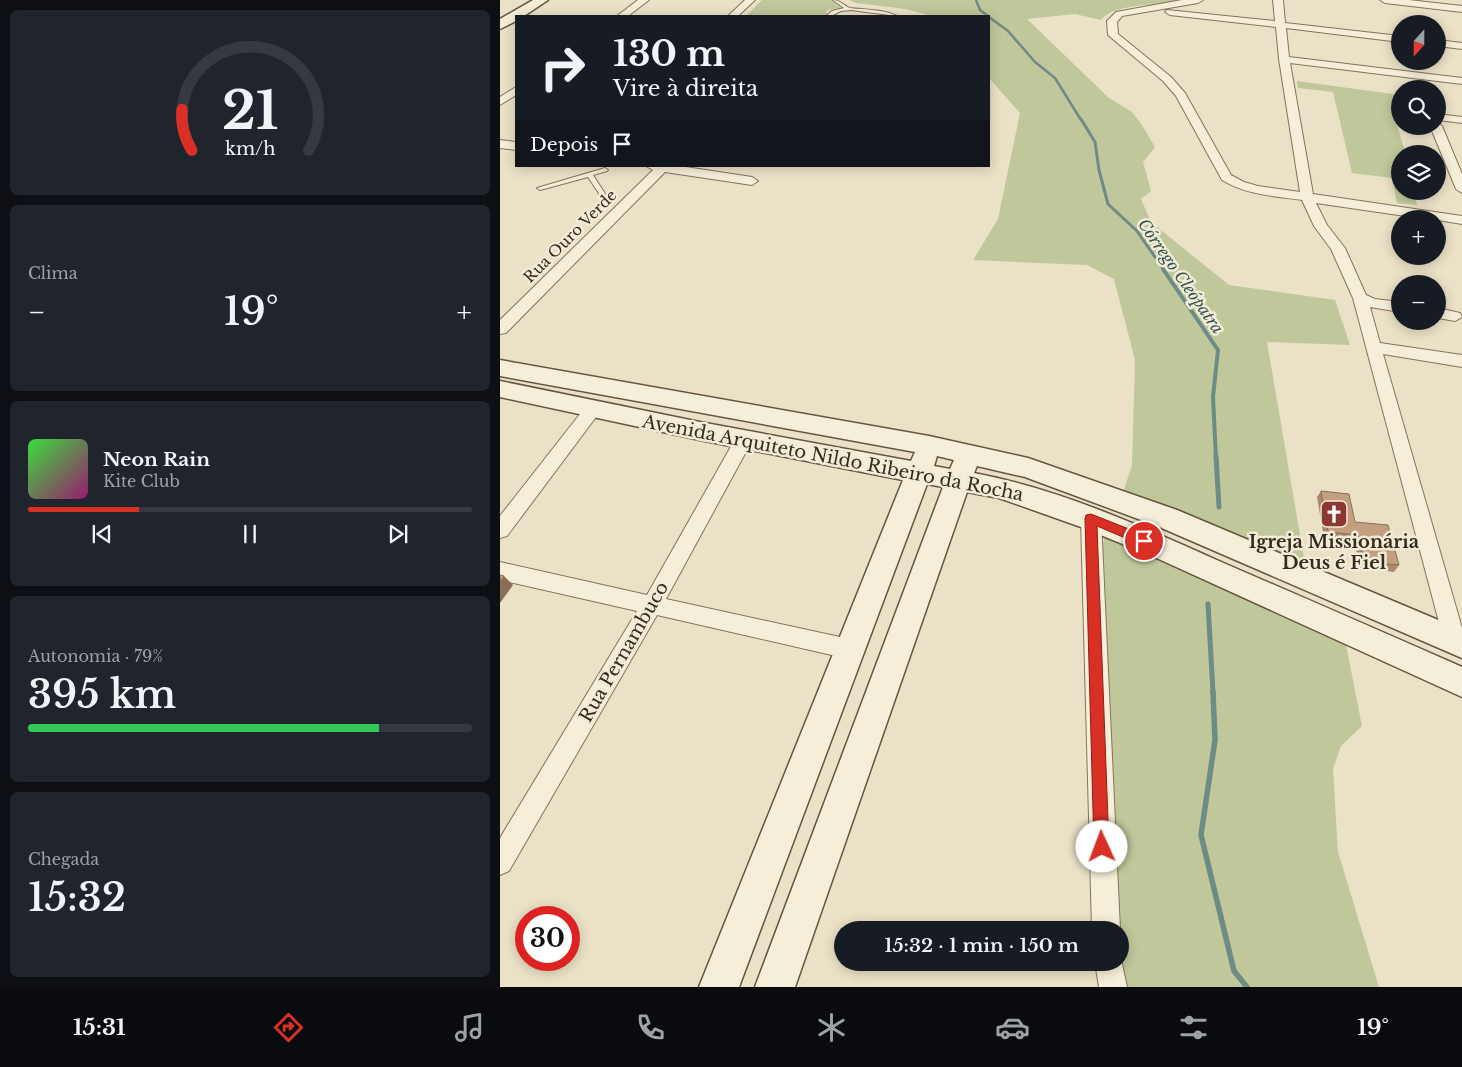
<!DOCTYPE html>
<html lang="pt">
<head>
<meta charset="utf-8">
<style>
  body { margin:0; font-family:"Libre Baskerville",serif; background:#20242c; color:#f1f3f6; height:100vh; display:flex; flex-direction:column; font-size:19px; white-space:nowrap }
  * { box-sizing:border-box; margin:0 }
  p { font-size:16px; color:#9ea1a6 }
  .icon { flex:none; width:28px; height:28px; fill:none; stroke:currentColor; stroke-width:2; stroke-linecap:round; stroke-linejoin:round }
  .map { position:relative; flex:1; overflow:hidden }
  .details { display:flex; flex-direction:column; gap:10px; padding:10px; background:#0d0f14; width:500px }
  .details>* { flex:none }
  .banner { position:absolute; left:15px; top:15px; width:475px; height:152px; border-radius:0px; box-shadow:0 2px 12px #0003; background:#171b24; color:#f1f3f6; overflow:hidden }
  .needle { width:32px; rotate:201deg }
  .controls { position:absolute; left:891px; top:15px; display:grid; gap:10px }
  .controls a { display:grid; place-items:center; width:55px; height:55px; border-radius:50%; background:#171b24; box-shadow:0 2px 12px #0003; font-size:25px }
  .speed { position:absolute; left:15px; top:906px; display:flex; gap:10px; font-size:25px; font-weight:700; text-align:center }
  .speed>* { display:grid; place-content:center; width:65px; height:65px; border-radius:50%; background:#171b24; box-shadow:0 2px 12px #0003; line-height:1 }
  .speed .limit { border:8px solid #d22; background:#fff; color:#111 }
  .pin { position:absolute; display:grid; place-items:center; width:42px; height:42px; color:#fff; margin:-21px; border:2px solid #fff; border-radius:50%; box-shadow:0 1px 5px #0007 }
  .me { position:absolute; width:55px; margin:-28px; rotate:358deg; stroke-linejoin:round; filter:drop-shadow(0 0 4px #0008) }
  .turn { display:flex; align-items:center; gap:18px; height:105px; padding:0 15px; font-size:22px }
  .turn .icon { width:65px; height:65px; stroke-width:2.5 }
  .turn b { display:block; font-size:35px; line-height:42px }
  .then { display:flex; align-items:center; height:48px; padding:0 15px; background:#0003; gap:10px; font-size:19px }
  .big { font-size:38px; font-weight:600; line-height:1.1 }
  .details .tile { flex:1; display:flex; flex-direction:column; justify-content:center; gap:8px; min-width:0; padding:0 18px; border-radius:8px; background:#20242c }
  .details .dial { align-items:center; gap:0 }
  .dial svg { height:130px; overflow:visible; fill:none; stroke:#363941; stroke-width:7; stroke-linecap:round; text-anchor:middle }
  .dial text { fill:#f1f3f6; stroke:none }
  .song { display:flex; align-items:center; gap:15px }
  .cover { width:60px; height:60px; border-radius:8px; background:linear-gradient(135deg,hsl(120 70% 55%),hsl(320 70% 35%)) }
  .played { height:5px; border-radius:2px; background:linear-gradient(90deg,#d93025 25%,#363941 25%) }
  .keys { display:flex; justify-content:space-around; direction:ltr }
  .heat { display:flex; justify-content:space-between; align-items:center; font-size:28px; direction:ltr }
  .charge { height:8px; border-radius:4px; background:linear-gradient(90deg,#34c759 79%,#363941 0) }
  .trip { position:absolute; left:334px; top:921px; width:295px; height:50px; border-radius:25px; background:#171b24; box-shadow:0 2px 12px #0003; font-weight:600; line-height:50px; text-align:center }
  .dock { display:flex; height:80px; justify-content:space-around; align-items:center; background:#090b0e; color:#9ea1a6 }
  .dock .icon { width:35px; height:35px }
  .dock .current { color:#d93025 }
  .dock b { font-size:22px; color:#f1f3f6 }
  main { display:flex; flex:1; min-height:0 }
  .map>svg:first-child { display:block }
  .green { fill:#c0c79b }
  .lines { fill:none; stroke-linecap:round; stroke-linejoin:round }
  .stream-far4 { stroke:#6f8b86; stroke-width:2.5 }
  .stream-far3 { stroke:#6f8b86; stroke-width:3 }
  .stream-far2 { stroke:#6f8b86; stroke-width:4 }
  .stream-far1 { stroke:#6f8b86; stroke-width:5 }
  .stream { stroke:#6f8b86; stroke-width:5.5 }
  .service-casing { stroke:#84735d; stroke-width:2 }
  .minor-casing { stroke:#84735d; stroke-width:2 }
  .secondary-casing { stroke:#655541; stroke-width:3 }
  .service { fill:#f5eed8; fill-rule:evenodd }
  .minor { fill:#f5eed8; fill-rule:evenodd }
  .secondary { fill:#f5eed8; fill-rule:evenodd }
  .wall { fill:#a9896d }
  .shaded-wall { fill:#896f59 }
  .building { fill:#c49f7f; stroke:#896f59 }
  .route { fill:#d93025; stroke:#8d1f18 }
  .labels { text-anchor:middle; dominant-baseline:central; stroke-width:5; stroke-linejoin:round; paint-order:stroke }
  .far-street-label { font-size:15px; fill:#352b20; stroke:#f2ebd5 }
  .far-water-label { font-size:16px; font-style:italic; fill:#315353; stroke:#f2ebd5 }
  .street-label { font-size:18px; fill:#352b20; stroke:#f2ebd5 }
  .poi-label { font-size:18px; font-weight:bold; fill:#352b20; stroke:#f2ebd5 }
</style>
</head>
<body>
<main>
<section class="details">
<div class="tile dial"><svg viewBox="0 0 100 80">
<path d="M14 69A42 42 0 1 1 86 69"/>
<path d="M14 69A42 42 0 0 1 8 44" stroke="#d93025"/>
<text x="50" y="56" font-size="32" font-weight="700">21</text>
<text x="50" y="72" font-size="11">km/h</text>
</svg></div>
<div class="tile"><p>Clima</p>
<div class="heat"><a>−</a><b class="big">19°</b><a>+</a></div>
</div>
<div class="tile">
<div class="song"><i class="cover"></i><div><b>Neon Rain</b><p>Kite Club</p></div></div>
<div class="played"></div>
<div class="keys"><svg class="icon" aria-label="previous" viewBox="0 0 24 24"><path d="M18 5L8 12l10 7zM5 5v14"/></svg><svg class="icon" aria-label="pause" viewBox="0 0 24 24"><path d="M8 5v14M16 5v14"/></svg><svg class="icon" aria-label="next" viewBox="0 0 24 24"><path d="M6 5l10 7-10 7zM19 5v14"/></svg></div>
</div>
<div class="tile"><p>Autonomia · 79%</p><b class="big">395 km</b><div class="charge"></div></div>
<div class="tile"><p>Chegada</p><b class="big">15:32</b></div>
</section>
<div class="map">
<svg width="962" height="987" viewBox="0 0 962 987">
  <rect width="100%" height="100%" fill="#eae1c6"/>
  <g class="green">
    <path d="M262 0H332L341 8 327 10 326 16H246Z"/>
    <path d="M349 0H692C669 6 615 1 601 20L575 14 527 19 609 98 632 112 642 125 655 147 643 162 651 191 641 199 651 222 729 285 835 300 850 345 767 342 806 570 622 496 632 465 635 360 614 279 587 265 473 260 498 219 520 113 489 78V16H431L406 9 356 3Z"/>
    <path d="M797 81 900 95V104L890 103 906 154H900V191H913L917 205 897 203 892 178 852 173 833 92 798 88Z"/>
    <path d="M605 535 845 640 862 726 841 746 833 769 838 852 879 987H621L620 930 596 575Z"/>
  </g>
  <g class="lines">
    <g class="stream-far4">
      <path d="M476 0 480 10 488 16"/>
      <path d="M489 17 508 31 535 62 555 78 581 120"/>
    </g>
    <path class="stream-far3" d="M581 119 595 142 599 170 608 204 637 231 664 270"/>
    <path class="stream-far2" d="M663 269 718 350 713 397 716 458"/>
    <g class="stream-far1">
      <path d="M716 456 719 507"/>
      <path d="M708 604 713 693"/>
    </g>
    <path class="stream" d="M713 692 715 740 701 835 734 971 747 987"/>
    <g class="service-casing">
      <g id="service">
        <path d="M333 0C340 0 344 6 350 8 366 10 383 9 397 16L351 10 341 11 331 16H326L332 11 344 8Z"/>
        <path d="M105 168 108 170 107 171 93 175 111 203 110 204H106L88 177 40 190 37 188Z"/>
      </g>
    </g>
    <g class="minor-casing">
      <g id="minor">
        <path d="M138 0H149L128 16H117Z"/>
        <path d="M245 0H255L238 16H228Z"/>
        <path d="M682 0H703L698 3 622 16 617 22 618 34 671 77 685 93 731 175 744 182 758 186 800 192 779 59 776 27 670 15 665 12 667 10 775 21 773 0H783L785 23 900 36V42L786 28 789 57 962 78V84L790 63 813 194 962 216V224L938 220V219H926L816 203 827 225 845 248 866 295 875 299 900 302V312L870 307 880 343 962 355V367L883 354 962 628V648L955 651 947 648 944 641 853 298 831 249 814 226 802 200C774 196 746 195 722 180L676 96 663 81 608 35 607 21 616 12Z"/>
        <path d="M880 0H909L962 6V12L885 3Z"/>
        <path d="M938 40 962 43V49L938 46Z"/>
        <path d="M16 87V95L0 105V97Z"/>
        <path d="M938 114 962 117V123L938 120Z"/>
        <path d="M938 123 942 126 962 174V193L956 189 930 126H938Z"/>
        <path d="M0 140 16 142V150L0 148Z"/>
        <path d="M146 166H179L252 177 258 181 252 185 165 172 6 333 0 334V320L153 170Z"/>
        <path d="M938 308 960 313 962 317 955 321 938 318Z"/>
        <path d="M93 403 99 405 102 409 99 413 7 536 0 538V516L87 405Z"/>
        <path d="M244 432 250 434 253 439 166 599 349 639 357 642 360 649 357 656 349 659 157 615 9 871 0 875V838L137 611 0 580V562L147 595 238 434Z"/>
        <path d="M591 511 598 513 601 519 620 930H592L581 519 584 513Z"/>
        <path d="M620 955 627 987H599L595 962H620Z"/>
      </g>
    </g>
    <g class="secondary-casing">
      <g id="secondary">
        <path d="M33 0H48L24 16H16V21L0 29V19Z"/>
        <path d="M0 360 429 436 528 458 677 510 962 630V658L657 526 525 477 477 466 474 473C559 489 641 526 719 561 800 596 881 631 962 667V697L652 556 581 527 499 498 467 492 295 987H255L443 487 427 484 239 987H199L403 480 200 440 0 397V381L200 422 411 461 415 452 0 376ZM437 456 454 460 450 469 434 466Z"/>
      </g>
    </g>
    <use href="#service" class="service"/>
    <use href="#minor" class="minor"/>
    <use href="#secondary" class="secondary"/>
  </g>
  <path class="wall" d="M821 491 855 522 899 565 894 572 860 568 854 541 824 538 817 497Z"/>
  <path class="shaded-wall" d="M4 576 13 585 0 603V581Z"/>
  <g class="building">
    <path d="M821 491 849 494 855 522 888 525 899 565 865 562 858 535 828 532Z"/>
    <path d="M0 575 4 576 0 581Z"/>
  </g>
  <path class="route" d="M591 514 649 537 650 541 649 544 644 546 597 526 609 847 607 853 602 855 596 853 594 847 585 519 586 515Z"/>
  <defs>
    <g id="church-square" transform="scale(1.4375)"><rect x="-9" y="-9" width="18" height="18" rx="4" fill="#8d3733" stroke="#f2ebd5"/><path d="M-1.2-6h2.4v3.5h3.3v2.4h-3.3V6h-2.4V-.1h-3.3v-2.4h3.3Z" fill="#fff"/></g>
  </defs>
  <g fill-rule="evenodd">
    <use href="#church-square" x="834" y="514"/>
  </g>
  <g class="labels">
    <g class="far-street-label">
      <text transform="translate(70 236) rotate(-45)">Rua Ouro Verde</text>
    </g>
    <g class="far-water-label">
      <text transform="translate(681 276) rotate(55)">Córrego Cleópatra</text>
    </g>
    <g class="street-label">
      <text transform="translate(333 458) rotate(11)">Avenida Arquiteto Nildo Ribeiro da Rocha</text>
      <text transform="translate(124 652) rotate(-60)">Rua Pernambuco</text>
    </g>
    <g class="poi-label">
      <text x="834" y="542">Igreja Missionária<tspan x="834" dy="21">Deus é Fiel</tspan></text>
    </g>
  </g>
</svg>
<div class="controls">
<a><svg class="needle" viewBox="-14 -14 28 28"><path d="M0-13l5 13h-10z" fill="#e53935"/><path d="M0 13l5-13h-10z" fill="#9ea1a6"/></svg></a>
<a><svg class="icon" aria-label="search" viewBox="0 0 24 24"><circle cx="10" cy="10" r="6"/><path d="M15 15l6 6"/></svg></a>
<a><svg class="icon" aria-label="layers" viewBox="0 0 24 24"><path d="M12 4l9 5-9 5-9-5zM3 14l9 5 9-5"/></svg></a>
<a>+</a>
<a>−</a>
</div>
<div class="speed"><div class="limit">30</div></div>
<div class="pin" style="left:644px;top:541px;background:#d93025"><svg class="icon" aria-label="arrive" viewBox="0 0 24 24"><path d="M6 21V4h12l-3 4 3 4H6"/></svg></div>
<svg class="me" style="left:602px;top:847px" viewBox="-20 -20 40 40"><circle r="19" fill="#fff"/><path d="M0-13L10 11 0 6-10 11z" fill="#d93025"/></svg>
<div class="trip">15:32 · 1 min · 150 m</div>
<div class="banner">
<div class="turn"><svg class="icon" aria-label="right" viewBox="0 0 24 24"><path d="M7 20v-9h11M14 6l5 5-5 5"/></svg><div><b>130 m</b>Vire à direita</div></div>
<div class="then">Depois<svg class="icon" aria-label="arrive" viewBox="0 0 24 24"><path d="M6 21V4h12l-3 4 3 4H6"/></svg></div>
</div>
</div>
</main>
<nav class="dock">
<b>15:31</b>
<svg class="icon current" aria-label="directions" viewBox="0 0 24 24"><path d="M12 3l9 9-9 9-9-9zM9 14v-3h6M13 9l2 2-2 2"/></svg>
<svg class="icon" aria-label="music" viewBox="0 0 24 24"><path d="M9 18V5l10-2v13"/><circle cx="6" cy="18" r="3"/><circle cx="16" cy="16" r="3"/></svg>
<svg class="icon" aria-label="phone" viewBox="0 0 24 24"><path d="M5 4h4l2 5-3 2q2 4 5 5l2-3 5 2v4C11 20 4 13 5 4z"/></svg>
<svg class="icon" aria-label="climate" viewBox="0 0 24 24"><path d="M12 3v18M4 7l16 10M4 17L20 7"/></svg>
<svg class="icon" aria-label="car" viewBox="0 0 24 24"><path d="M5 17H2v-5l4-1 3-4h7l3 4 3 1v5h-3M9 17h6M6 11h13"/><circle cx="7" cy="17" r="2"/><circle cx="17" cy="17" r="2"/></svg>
<svg class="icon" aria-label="filters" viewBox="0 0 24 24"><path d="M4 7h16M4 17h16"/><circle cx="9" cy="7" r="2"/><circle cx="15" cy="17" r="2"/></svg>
<b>19°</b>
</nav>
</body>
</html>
